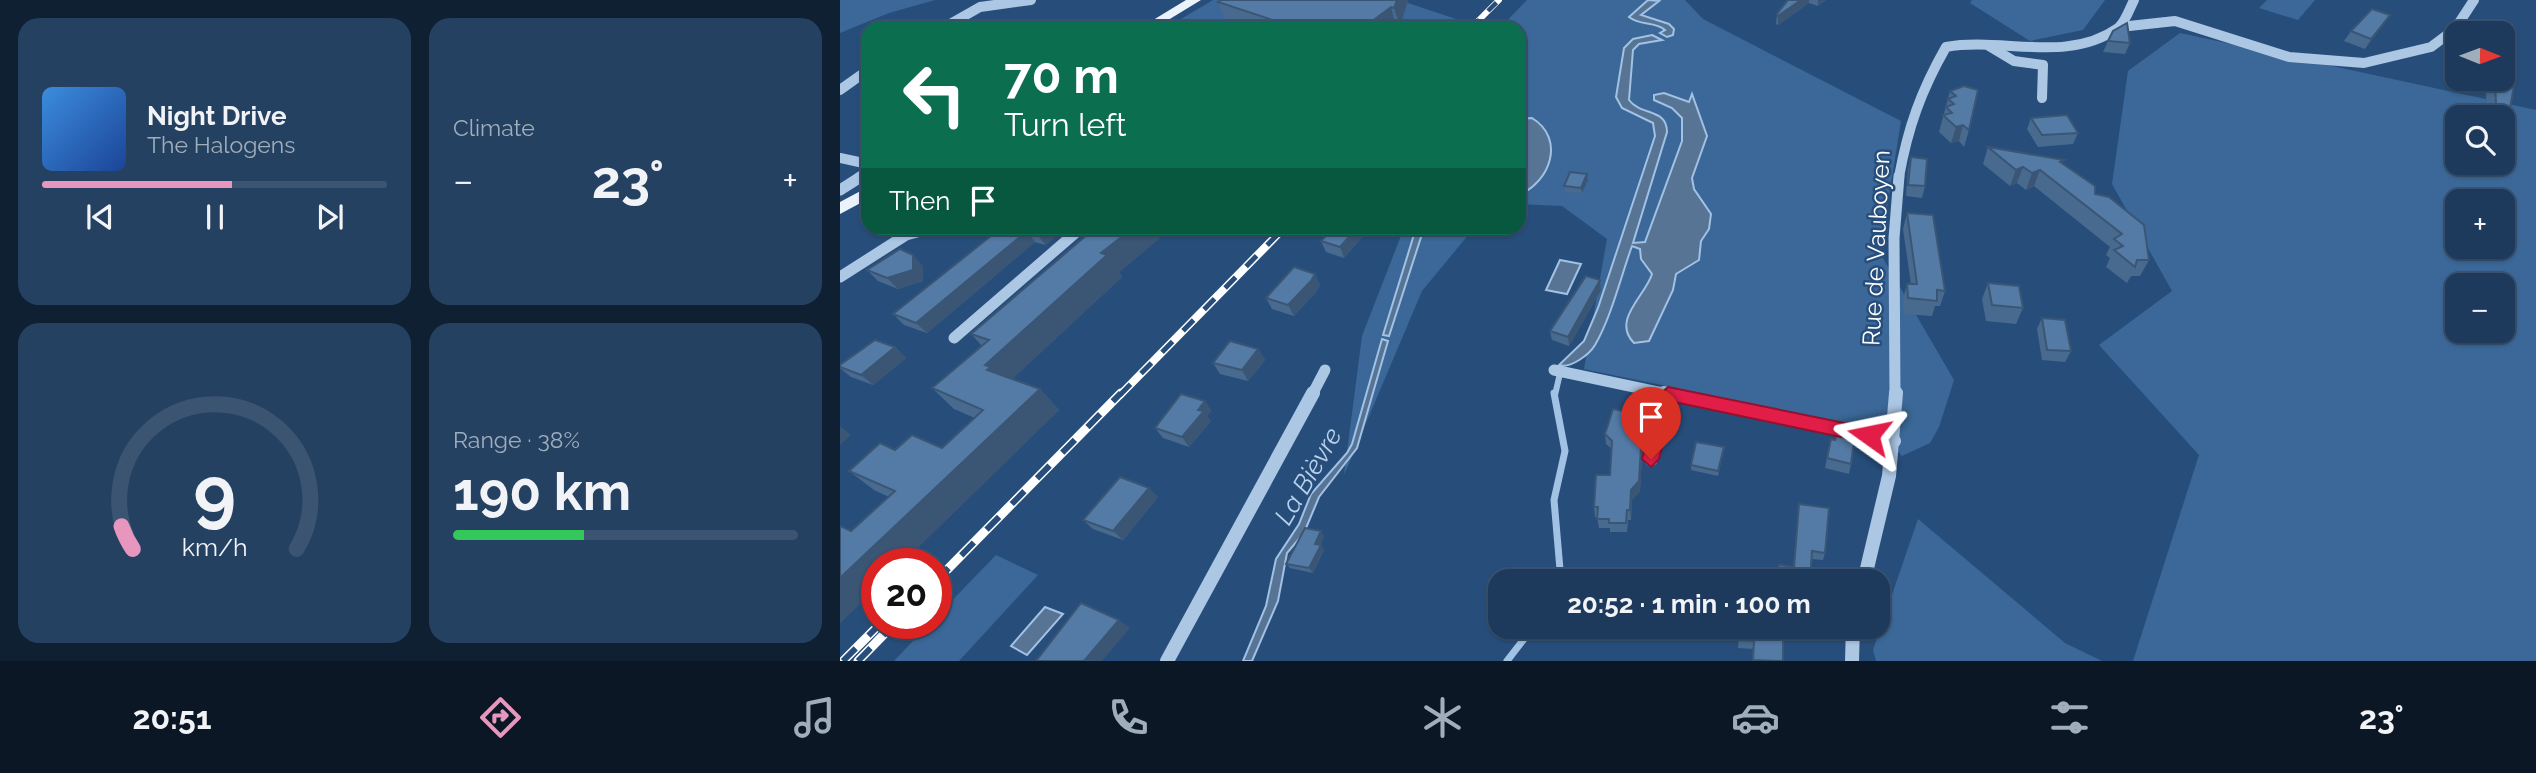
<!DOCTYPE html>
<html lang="en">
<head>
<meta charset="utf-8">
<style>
  body { margin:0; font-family:Raleway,sans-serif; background:#254162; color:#f1f3f6; height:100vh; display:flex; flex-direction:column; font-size:26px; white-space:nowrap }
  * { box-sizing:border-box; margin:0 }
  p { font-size:23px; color:#a0adbb }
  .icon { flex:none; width:38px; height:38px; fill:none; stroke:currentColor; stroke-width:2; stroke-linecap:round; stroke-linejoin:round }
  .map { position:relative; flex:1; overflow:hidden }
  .panel { display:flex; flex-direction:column; gap:18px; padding:18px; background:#102033; width:840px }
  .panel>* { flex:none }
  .banner { position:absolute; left:21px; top:21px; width:665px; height:214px; border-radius:21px; box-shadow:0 2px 5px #0004,0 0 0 2px #3b5472; background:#0b6e4f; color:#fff; overflow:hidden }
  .needle { width:46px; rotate:91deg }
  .tools { position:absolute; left:1605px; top:21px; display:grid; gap:14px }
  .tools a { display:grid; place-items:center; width:70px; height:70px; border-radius:14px; background:#1d3a5c; box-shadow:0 2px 5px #0004,0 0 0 2px #3b5472; font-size:35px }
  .speed { position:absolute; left:21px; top:548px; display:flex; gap:14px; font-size:35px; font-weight:700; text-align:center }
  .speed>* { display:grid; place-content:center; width:91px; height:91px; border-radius:50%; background:#1d3a5c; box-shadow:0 2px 5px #0004,0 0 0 2px #3b5472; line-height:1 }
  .speed .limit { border:10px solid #d22; background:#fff; color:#111 }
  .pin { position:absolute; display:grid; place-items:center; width:60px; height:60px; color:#fff; margin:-72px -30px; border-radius:50% 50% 50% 0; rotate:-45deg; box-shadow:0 0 7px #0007 }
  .pin .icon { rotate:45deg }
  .me { position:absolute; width:77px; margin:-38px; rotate:282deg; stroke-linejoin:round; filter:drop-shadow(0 0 5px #0008) }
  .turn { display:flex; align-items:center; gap:24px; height:147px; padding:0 28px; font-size:32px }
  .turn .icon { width:91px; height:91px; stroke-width:2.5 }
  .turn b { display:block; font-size:49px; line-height:60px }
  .then { display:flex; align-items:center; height:66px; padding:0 28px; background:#0003; gap:14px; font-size:26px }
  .big { font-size:52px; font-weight:700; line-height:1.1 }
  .panel .widget { flex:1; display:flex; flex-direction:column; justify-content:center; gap:10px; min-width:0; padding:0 24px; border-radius:21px; background:#254162 }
  .panel .dial { align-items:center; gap:0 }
  .dial svg { height:182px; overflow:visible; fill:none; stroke:#3b5472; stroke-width:7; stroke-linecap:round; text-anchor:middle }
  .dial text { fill:#f1f3f6; stroke:none }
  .song { display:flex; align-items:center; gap:21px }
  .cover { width:84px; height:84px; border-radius:10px; background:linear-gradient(135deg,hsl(210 70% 55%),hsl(220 70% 35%)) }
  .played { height:7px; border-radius:4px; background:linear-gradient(90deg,#e797bd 55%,#3b5472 55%) }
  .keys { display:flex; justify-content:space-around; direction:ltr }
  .heat { display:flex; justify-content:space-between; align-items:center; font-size:38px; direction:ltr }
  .charge { height:10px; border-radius:5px; background:linear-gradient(90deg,#34c759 38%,#3b5472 0) }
  .panel .tiles { flex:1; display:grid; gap:18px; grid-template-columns:repeat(2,1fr) }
  .trip { position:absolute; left:648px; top:569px; width:402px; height:70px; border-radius:21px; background:#1d3a5c; box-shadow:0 2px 5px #0004,0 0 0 2px #3b5472; font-weight:700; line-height:70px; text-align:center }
  .dock { display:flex; height:112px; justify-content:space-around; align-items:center; background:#0c1725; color:#a0adbb }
  .dock .icon { width:49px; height:49px }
  .dock .selected { color:#e797bd }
  .dock b { font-size:32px; color:#f1f3f6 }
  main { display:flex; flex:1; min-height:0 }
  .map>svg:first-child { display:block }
  .green { fill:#3b6898; fill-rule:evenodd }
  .water { fill:#587494; stroke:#a1c2e4; stroke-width:2 }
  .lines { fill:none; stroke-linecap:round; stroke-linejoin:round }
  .stream-far1 { stroke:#a1c2e4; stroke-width:6 }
  .stream { stroke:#a1c2e4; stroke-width:7 }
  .minor-far2 { stroke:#acc7e4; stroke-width:10 }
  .minor-far1 { stroke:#acc7e4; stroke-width:11 }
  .minor { stroke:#acc7e4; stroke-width:14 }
  .major { fill:#ebf2fc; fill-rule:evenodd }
  .rail-far2-casing { stroke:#fff; stroke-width:6 }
  .rail-far1-casing { stroke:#fff; stroke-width:8 }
  .rail-casing { stroke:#fff; stroke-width:9 }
  .rail-far2 { stroke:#274e7b; stroke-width:4.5; stroke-dasharray:12; stroke-linecap:butt }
  .rail-far1 { stroke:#274e7b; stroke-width:5; stroke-dasharray:15; stroke-linecap:butt }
  .rail { stroke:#274e7b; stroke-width:6; stroke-dasharray:18; stroke-linecap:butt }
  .wall { fill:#486a8f }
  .shaded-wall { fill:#3b5674 }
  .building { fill:#547ba6; stroke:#3b5674; stroke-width:2 }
  .route { fill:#e11d48; stroke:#92132f; stroke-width:2 }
  .labels { text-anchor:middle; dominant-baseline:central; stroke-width:5; stroke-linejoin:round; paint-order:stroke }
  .street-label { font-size:24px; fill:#fff; stroke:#274e7b }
  .water-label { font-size:26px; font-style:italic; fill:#b7d1ec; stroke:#274e7b }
</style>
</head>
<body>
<main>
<section class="panel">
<div class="tiles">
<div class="widget">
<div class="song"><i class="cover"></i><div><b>Night Drive</b><p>The Halogens</p></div></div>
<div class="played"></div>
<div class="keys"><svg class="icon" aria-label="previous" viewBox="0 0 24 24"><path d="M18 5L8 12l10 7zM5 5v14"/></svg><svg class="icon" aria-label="pause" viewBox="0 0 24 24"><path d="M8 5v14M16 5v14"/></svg><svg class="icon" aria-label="next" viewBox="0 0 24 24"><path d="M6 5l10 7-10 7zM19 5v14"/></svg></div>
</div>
<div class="widget"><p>Climate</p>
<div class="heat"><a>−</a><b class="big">23°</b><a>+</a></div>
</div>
<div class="widget dial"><svg viewBox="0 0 100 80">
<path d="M14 69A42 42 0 1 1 86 69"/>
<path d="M14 69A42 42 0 0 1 9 59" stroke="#e797bd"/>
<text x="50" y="56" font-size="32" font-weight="700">9</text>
<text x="50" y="72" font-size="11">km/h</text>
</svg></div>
<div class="widget"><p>Range · 38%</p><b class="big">190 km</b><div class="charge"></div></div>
</div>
</section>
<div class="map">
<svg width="1696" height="661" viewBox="0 0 1696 661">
  <rect width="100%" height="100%" fill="#274e7b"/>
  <g class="green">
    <path d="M0 0H95L49 13 0 33Z"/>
    <path d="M373 0H559L616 19 607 28H338L341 19Z"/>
    <path d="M687 0H845L863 19 1061 121 1040 253 1114 380 1099 427 1090 443 1062 456 1038 430 744 369 767 239 722 206 679 204V28H660Z"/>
    <path d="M1132 0H1265L1243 30 1190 41 1130 3Z"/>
    <path d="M1427 0H1475L1458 20 1419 8Z"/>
    <path d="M1340 33 1696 110V661H1293L1359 455 1259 345 1332 291 1272 184 1288 71ZM1617 117H1662V163H1617ZM1617 201H1662V247H1617ZM1617 285H1662V331H1617Z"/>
    <path d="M564 228H634L582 291 504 475 522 336Z"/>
    <path d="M1078 519 1225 643 1262 661H1036L1033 650Z"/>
    <path d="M156 555 198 575 119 661H54L90 623H96V617Z"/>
  </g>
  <g class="water">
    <path d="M808 0 819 1 801 15 829 24 834 29 833 35 827 37 820 33 825 30C815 21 800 26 789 17Z"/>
    <path d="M812 35 822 40 799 44 793 50 789 100C801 116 827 108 827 132L793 243 805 242 842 141V118L832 108 814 100V95L824 93 849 102 852 94 867 136 852 178 854 189 871 214 869 229 861 241 859 260 836 274 833 290 809 341 794 343C771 320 806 295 812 274L801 259 800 249 792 246C781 276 771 318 755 345 749 355 730 369 719 365L744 341 758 308 815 136 813 123 782 108 776 97 784 48 793 39Z"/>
    <path d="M692 118C726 139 710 182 679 195V119Z"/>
    <path d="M576 228H584L549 336 543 335Z"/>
    <path d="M720 260 741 264 727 294 706 290Z"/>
    <path d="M542 339 548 341 517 448 479 497 464 533 447 553 438 601 412 661H403L426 606 436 559 459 524 471 494 507 453 512 444Z"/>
    <path d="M205 607 223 614 187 655 171 646Z"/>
  </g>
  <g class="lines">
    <path class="stream-far1" d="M715 395 721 369"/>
    <g class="stream">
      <path d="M714 393 725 451 714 500 721 581"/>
      <path d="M667 661 694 626"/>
    </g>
    <g class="minor-far2">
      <path d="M1280 27 1335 21 1449 57 1524 63 1591 47 1615 29 1634 0"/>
      <path d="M103 28 140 7 191 0"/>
      <path d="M1149 46 1174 61 1203 65 1202 98"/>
      <path d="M0 90 28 70"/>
      <path d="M0 158 28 164"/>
      <path d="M19 177 28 172"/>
      <path d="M1059 177C1068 127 1081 91 1106 47 1162 37 1227 64 1278 28 1285 23 1290 8 1294 0"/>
    </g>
    <g class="minor-far1">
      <path d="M0 190 22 176"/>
      <path d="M0 277 66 235 92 228"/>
      <path d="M114 338 241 228"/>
      <path d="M714 370 832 395"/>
      <path d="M472 395 485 370"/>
      <path d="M1055 395 1054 238 1059 176"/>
    </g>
    <g class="minor">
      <path d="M824 393 1054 441"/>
      <path d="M811 459 828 394"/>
      <path d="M1024 581 1049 476 1056 393"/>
      <path d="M327 661 473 393"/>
      <path d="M1012 661 1013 626"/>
    </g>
    <g class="major">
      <path d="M346 0H361L315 28H300Z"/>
      <path d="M28 187V199L0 214V202Z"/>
    </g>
    <g class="rail-far2-casing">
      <path id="rail-far2" d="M631 28 659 0"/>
    </g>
    <g class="rail-far1-casing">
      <path id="rail-far1" d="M280 395 444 228"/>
    </g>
    <g class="rail-casing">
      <g id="rail">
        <path d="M96 581 281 393"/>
        <path d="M3 661 41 623"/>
        <path d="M18 661 55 623"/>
      </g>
    </g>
    <use href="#rail-far2" class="rail-far2"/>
    <use href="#rail-far1" class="rail-far1"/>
    <use href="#rail" class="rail"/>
  </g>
  <g class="wall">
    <path d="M568 0 560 27 556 26 554 28H406L386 21 378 2Z"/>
    <path d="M948 0H986L978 6 969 3 938 25 936 24 937 14Z"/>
    <path d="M1543 25 1525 49 1504 41 1511 31Z"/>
    <path d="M1268 41 1290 43 1285 54 1263 52Z"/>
    <path d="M1655 81 1670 108 1662 118 1647 115 1646 91Z"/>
    <path d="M1124 86 1129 130 1124 147 1119 141 1111 143 1099 132 1110 91Z"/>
    <path d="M1191 118 1238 133 1233 144 1198 147 1187 129Z"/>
    <path d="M1148 147 1222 164 1255 194 1309 260 1300 276H1291L1287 283 1266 267 1270 258 1266 255 1270 247 1194 186 1186 190 1177 183 1170 186 1143 164Z"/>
    <path d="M1071 157 1085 186 1082 198 1066 196 1068 169Z"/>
    <path d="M748 180 742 193 725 192 724 186Z"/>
    <path d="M1067 213 1105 291 1100 306H1095L1092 316 1064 314 1063 299 1067 284H1071L1063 229Z"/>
    <path d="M161 228H226L205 245 195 242 87 333 64 325 53 314Z"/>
    <path d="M255 228H332L279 272 282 277 172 379 200 389 219 410 0 623V526L11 531 49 497 34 490 9 471 55 450 102 448 135 418 114 409 92 388 142 346 131 334Z"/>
    <path d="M530 228 504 258 486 252 481 241Z"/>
    <path d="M83 266V281L58 289 38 281 27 270Z"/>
    <path d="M760 280 761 290 729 346 712 340 710 331Z"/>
    <path d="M1148 283 1183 308 1176 324 1146 321 1142 299Z"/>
    <path d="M480 285 476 292 454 316 432 309 426 298Z"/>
    <path d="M1202 318 1231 351 1225 362 1202 360 1197 329Z"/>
    <path d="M55 347 66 358 33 385 11 377 0 368V365Z"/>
    <path d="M418 349 425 360 408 381 380 374 373 363Z"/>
    <path d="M365 401 371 411 367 416 371 421 349 447 323 438 315 428Z"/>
    <path d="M810 426 802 457 800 491 792 500 791 520H788L787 532H770V528H759L757 517H755L754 507 770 475 772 449 766 444 765 434Z"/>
    <path d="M991 439 995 440 1011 464 1009 474 985 468Z"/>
    <path d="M883 452 878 476 851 470V465Z"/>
    <path d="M318 497 283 540 253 529 243 520Z"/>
    <path d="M959 504 985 553 983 560 972 559 970 581H937L939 565 953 567Z"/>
    <path d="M484 536 480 545 484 550 473 573 450 568 446 564Z"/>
    <path d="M900 626 943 661H912L913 649 898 648Z"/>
  </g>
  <g class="shaded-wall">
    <path d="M557 0H568L560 27 554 8Z"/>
    <path d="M961 0H969V3L938 25V16Z"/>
    <path d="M978 0H986L978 6Z"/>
    <path d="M551 7 556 26 554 28H523Z"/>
    <path d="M1550 15 1543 25 1525 49 1531 39Z"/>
    <path d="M1123 125 1119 141 1111 143 1116 127Z"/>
    <path d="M1183 167 1177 183 1170 186 1176 170Z"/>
    <path d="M1200 170 1194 186 1186 190 1192 173Z"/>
    <path d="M747 174 748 180 742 193 741 188Z"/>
    <path d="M205 228H226L205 245 197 234Z"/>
    <path d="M293 228H332L279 272 282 277 167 384 147 370 145 365 261 253Z"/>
    <path d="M517 228H530L504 258 500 247Z"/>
    <path d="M187 231 195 242 87 333 76 323Z"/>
    <path d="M73 255 83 266V281L58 289 47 278Z"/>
    <path d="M475 274 480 285 476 292 454 316 448 305Z"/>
    <path d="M760 280 761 290 729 346 728 337Z"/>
    <path d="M55 347 66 358 33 385 21 375Z"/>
    <path d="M418 349 425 360 408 381 402 370Z"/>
    <path d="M200 389 219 410 61 564H37V587L0 623V578Z"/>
    <path d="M365 401 371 411 367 416 371 421 349 447 342 437 358 410Z"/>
    <path d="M809 416 810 426 802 457 800 491 792 500 791 520 790 510 791 490Z"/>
    <path d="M0 426 11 435 0 445Z"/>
    <path d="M309 488 318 497 283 540 273 531Z"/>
    <path d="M481 531 484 536 478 549 475 544Z"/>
    <path d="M481 545 484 550 473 573 469 568Z"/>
    <path d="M279 620 290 628 262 661H244Z"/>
  </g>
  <g class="building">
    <path d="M381 0H557L554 8 551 7 523 28H457L378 2Z"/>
    <path d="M948 0H961L938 16 937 14Z"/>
    <path d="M1532 9 1550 15 1531 39 1511 31Z"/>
    <path d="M1287 23 1290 43 1268 41 1273 31Z"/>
    <path d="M1655 81 1674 86 1670 108 1656 104Z"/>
    <path d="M1124 86 1138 90 1129 130 1123 125 1116 127 1103 115 1112 113 1106 107 1114 104 1108 99 1116 96 1110 91Z"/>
    <path d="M1227 115 1238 133 1202 135 1191 118Z"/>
    <path d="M1148 147 1224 160 1220 162 1255 186V194L1269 197 1304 225 1309 260H1297L1295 267 1274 250 1283 246 1274 239 1282 234 1200 170 1192 173 1183 167 1176 170Z"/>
    <path d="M1071 157 1087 159 1085 186 1068 185Z"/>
    <path d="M730 172 747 174 741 188 724 186Z"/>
    <path d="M1067 213 1093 215 1105 291 1097 290V301L1068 298 1067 284H1077Z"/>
    <path d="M161 228H205L197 234 187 231 76 323 53 314Z"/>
    <path d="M255 228H293L261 253 267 255 145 365 151 367 147 370 200 389 0 578V526L11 531 55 491 9 471 40 443 55 450 72 435 102 448 143 410 92 388 149 340 131 334Z"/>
    <path d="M493 228H517L500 247 481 241Z"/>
    <path d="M60 249 73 255V270L47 278 27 270Z"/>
    <path d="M454 267 475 274 471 281 448 305 426 298Z"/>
    <path d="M746 276 760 280 728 337 710 331Z"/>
    <path d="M1148 283 1179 286 1183 308 1152 305Z"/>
    <path d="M1202 318 1225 320 1231 351 1207 350Z"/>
    <path d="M35 340 55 347 21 375 0 367V365Z"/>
    <path d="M390 341 418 349 402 370 373 363Z"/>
    <path d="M341 394 365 401 358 410 364 411 342 437 315 428Z"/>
    <path d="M773 409 809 416 801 447 799 481 791 490 790 510H787L786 523H769V519H757L758 507H754L756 475H770L772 441 765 434Z"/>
    <path d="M999 430 1015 434 1011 464 987 458 991 439 995 440Z"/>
    <path d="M856 442 884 447 878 471 851 465Z"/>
    <path d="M280 477 309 488 273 531 243 520Z"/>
    <path d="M959 504 989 508 985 553 972 551 970 581H938L939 565 954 567Z"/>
    <path d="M465 528 481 531 475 544 481 545 469 568 446 564Z"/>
    <path d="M241 603 279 620 244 661H196Z"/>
    <path d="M900 626 943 627V661L913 660 914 641 899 640Z"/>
  </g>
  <path class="route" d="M828 387 1029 428 1038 435 1029 443 834 402 819 459 811 467 802 459 820 394Z"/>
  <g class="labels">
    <g class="street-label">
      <text transform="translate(1036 248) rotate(-87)">Rue de Vauboyen</text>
    </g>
    <g class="water-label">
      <text transform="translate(468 476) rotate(-60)">La Bièvre</text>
    </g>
  </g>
</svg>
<div class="tools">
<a><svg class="needle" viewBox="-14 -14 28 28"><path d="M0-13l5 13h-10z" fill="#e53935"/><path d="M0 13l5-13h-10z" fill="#a0adbb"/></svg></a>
<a><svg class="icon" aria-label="search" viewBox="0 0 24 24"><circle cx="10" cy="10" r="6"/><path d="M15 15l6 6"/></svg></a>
<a>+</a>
<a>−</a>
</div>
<div class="speed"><div class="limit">20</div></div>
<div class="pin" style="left:811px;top:459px;background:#d93025"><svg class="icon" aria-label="arrive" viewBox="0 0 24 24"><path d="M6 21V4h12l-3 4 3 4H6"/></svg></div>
<svg class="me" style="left:1029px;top:435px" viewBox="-20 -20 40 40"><path d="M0-17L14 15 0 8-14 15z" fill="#e11d48" stroke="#fff" stroke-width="4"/></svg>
<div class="trip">20:52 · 1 min · 100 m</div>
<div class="banner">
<div class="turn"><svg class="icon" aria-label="left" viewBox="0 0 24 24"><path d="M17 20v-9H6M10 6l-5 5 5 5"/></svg><div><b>70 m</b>Turn left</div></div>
<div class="then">Then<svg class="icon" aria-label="arrive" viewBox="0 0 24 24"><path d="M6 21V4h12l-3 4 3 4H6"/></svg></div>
</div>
</div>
</main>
<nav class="dock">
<b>20:51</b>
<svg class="icon selected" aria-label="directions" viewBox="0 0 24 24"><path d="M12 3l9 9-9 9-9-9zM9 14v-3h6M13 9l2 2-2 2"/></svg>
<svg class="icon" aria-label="music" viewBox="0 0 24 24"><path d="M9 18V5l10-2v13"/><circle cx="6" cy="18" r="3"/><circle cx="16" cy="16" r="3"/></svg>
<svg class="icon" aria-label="phone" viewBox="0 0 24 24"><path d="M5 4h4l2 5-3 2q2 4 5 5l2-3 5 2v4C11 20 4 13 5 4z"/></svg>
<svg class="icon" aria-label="climate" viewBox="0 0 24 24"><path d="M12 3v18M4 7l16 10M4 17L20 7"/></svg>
<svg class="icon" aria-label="car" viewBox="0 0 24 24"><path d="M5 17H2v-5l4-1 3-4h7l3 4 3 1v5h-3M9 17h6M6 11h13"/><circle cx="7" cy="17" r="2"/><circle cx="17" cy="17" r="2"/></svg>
<svg class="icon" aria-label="filters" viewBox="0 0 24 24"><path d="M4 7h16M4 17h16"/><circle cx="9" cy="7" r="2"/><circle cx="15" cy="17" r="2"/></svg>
<b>23°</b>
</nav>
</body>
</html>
